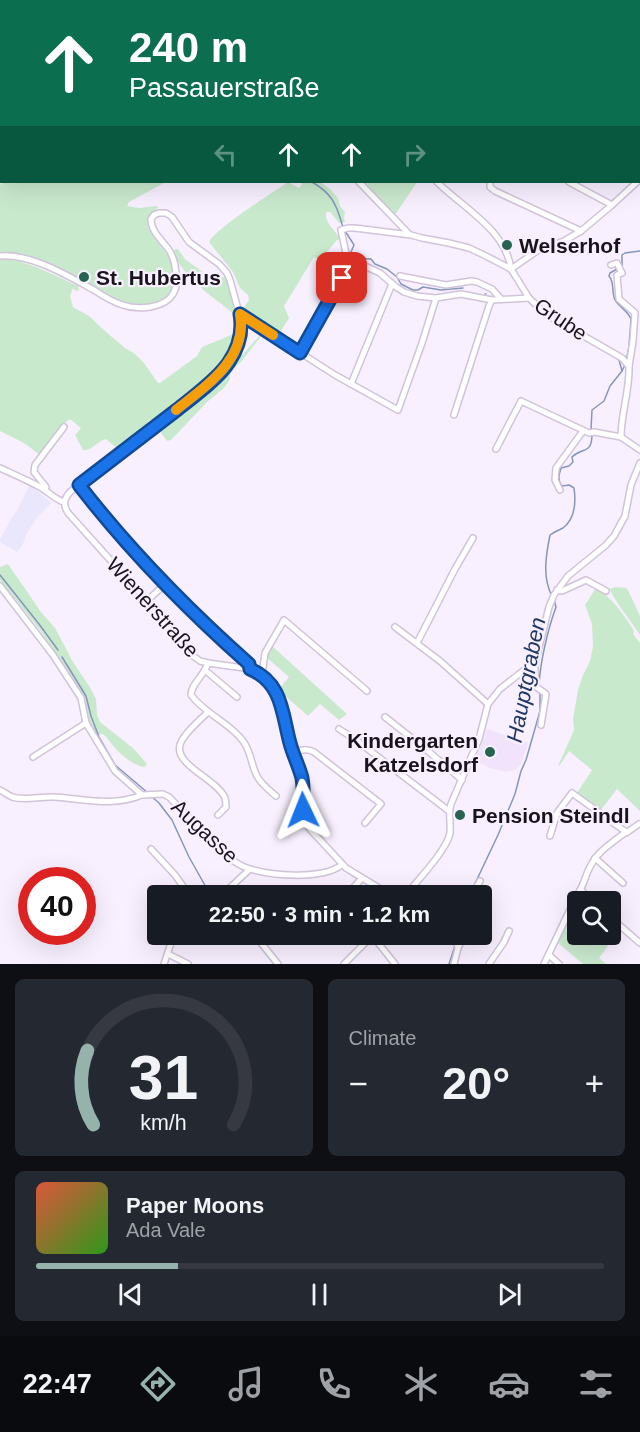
<!DOCTYPE html>
<html lang="en">
<head>
<meta charset="utf-8">
<style>
  body { margin:0; font-family:Arial,sans-serif; background:#242831; color:#f1f3f6; height:100vh; display:flex; flex-direction:column; font-size:22px; white-space:nowrap }
  * { box-sizing:border-box; margin:0 }
  p { font-size:20px; color:#9ea1a6 }
  .icon { flex:none; width:33px; height:33px; fill:none; stroke:currentColor; stroke-width:2; stroke-linecap:round; stroke-linejoin:round }
  .map { position:relative; height:964px; overflow:hidden }
  .details { display:flex; flex-direction:column; gap:15px; padding:15px; background:#0d0f14; flex:1 }
  .details>* { flex:none }
  .guide { position:absolute; left:0px; top:0px; width:640px; height:183px; box-shadow:0 6px 24px #0002; background:#0b6e4f; color:#fff; overflow:hidden }
  .buttons { position:absolute; left:567px; top:891px; display:grid; gap:12px }
  .buttons a { display:grid; place-items:center; width:54px; height:54px; border-radius:6px; background:#171b24; box-shadow:0 6px 24px #0002; font-size:30px }
  .speed { position:absolute; left:18px; top:867px; display:flex; gap:12px; font-size:30px; font-weight:700; text-align:center }
  .speed>* { display:grid; place-content:center; width:78px; height:78px; border-radius:50%; background:#171b24; box-shadow:0 6px 24px #0002; line-height:1 }
  .speed .limit { border:9px solid #d22; background:#fff; color:#111 }
  .pin { position:absolute; display:grid; place-items:center; width:51px; height:51px; color:#fff; margin:-26px; border-radius:12px; box-shadow:0 3px 9px #0006 }
  .me { position:absolute; width:66px; margin:-33px; rotate:358deg; stroke-linejoin:round; filter:drop-shadow(0 0 4px #0008) }
  .turn { display:flex; align-items:center; gap:21px; height:126px; padding:0 30px; font-size:27px }
  .turn .icon { width:78px; height:78px; stroke-width:2.5 }
  .turn b { display:block; font-size:42px; line-height:51px }
  .lanes { display:flex; align-items:center; height:57px; padding:0 30px; background:#0003; justify-content:center; gap:30px; direction:ltr }
  .lanes .off { opacity:.35 }
  .big { font-size:45px; font-weight:600; line-height:1.1 }
  .details .tile { flex:1; display:flex; flex-direction:column; justify-content:center; gap:9px; min-width:0; padding:0 21px; border-radius:9px; background:#242831 }
  .details .dial { align-items:center; gap:0 }
  .dial svg { height:156px; overflow:visible; fill:none; stroke:#363941; stroke-width:7; stroke-linecap:round; text-anchor:middle }
  .dial text { fill:#f1f3f6; stroke:none }
  .song { display:flex; align-items:center; gap:18px }
  .cover { width:72px; height:72px; border-radius:9px; background:linear-gradient(135deg,hsl(10 70% 55%),hsl(110 70% 35%)) }
  .played { height:6px; border-radius:3px; background:linear-gradient(90deg,#96b3ab 25%,#363941 25%) }
  .keys { display:flex; justify-content:space-around; direction:ltr }
  .heat { display:flex; justify-content:space-between; align-items:center; font-size:33px; direction:ltr }
  .details .tiles { flex:1; display:grid; gap:15px; grid-template-columns:1fr 1fr }
  .tile:last-child { grid-column:span 2 }
  .trip { position:absolute; left:147px; top:885px; width:345px; height:60px; border-radius:6px; background:#171b24; box-shadow:0 6px 24px #0002; font-weight:600; line-height:60px; text-align:center }
  .dock { display:flex; height:96px; justify-content:space-around; align-items:center; background:#090b0e; color:#9ea1a6 }
  .dock .icon { width:42px; height:42px }
  .dock .selected { color:#96b3ab }
  .dock b { font-size:27px; color:#f1f3f6 }
  .map>svg:first-child { display:block }
  .built { fill:#f1e3fb }
  .industrial { fill:#eae7fd }
  .green { fill:#c9e9cd }
  .lines { fill:none; stroke-linecap:round; stroke-linejoin:round }
  .stream { stroke:#8497bb; stroke-width:1.5 }
  .minor-casing { stroke:#d0c3da; stroke-width:8 }
  .minor { stroke:#fff; stroke-width:5 }
  .route-casing { stroke:#114b97; stroke-width:15 }
  .route { stroke:#1a73e8; stroke-width:10 }
  .slow { stroke:#f59e0b; stroke-width:10 }
  .poi-dot { fill:#26644f; stroke:#f9f0ff; stroke-width:2 }
  .labels { text-anchor:middle; dominant-baseline:central; stroke-width:4.5; stroke-linejoin:round; paint-order:stroke }
  .poi-label { font-size:21px; font-weight:bold; fill:#19141c; stroke:#f9f0ff; text-anchor:start }
  .street-label { font-size:21px; fill:#19141c; stroke:#f9f0ff }
  .water-label { font-size:22px; font-style:italic; fill:#203867; stroke:#f9f0ff }
</style>
</head>
<body>
<div class="map">
<svg width="640" height="964" viewBox="0 0 640 964">
  <rect width="100%" height="100%" fill="#f9f0ff"/>
  <path class="built" d="M487 729 528 743 521 764 515 770 506 772 490 768 475 761Z"/>
  <path class="industrial" d="M30 484 51 503 37 518 28 531 22 546 17 552 0 542V540L12 517 17 511Z"/>
  <g class="green">
    <path d="M231 0H552L554 1 231 2Z"/>
    <path d="M3 182H166L129 202 127 206 139 208 157 206 158 208 151 213 147 221C149 238 167 248 172 265 180 296 157 310 128 303 117 301 99 292 90 286 86 282 86 276 83 271L79 273 77 277 27 258 0 254V185Z"/>
    <path d="M288 182 299 188 302 184 301 182H320L330 189 338 198 340 206 345 212 344 218 345 222 339 223 330 212H326C325 225 335 229 340 239L337 240 320 260 314 257 284 306 289 318 281 331V337C273 334 269 329 263 324 255 319 247 317 244 307L249 300 248 295 240 288 233 272 209 242C217 227 271 194 288 182Z"/>
    <path d="M365 182H417L395 215Z"/>
    <path d="M175 249H178L185 259 212 279 222 277 226 278 232 295 236 313 234 314C211 295 185 280 173 252Z"/>
    <path d="M9 259C34 264 56 276 78 286L79 290 76 291 73 288 70 296 73 307 89 316 106 332 125 348 135 354 144 363 158 383H160L197 356 202 347 236 333 238 334 233 351 226 362 219 369 216 370 205 383 155 422 151 420 148 421 150 426 120 451 106 439C97 441 93 451 83 450L75 435 81 428 70 419 62 425 40 455 24 443 0 431V260Z"/>
    <path d="M261 334 262 335 241 362 231 371 229 381 224 388 207 402 171 440 167 441 161 433 159 428 165 422 216 381 244 353Z"/>
    <path d="M8 564 41 612 55 628 73 662 91 689 96 699 97 715 100 722 134 749 147 764 145 767C136 767 122 756 116 749 111 744 108 738 103 734H97L92 728 88 714 86 704 73 678 40 630 0 580V567Z"/>
    <path d="M615 587 626 588 628 590 640 616V635C634 625 611 596 610 589Z"/>
    <path d="M596 588C613 598 622 613 633 629L634 632 633 634 640 643V811L617 789 601 810 577 793 592 770 569 751 560 765 558 766 574 730 573 719 578 690 583 675 590 661 593 647 592 624 585 605Z"/>
    <path d="M272 646 347 714 339 720 320 704 308 716 283 694 279 689 289 677 266 657Z"/>
    <path d="M571 912 577 918 578 934 596 935 608 946 599 958 606 964H583L557 942Z"/>
  </g>
  <g class="lines">
    <g class="stream">
      <path d="M212 0V2"/>
      <path d="M312 182C331 193 336 203 342 224 344 231 350 238 354 245L351 252 354 258 371 259 375 264 387 269 397 277 401 284 413 290H418L423 287 441 290 463 288"/>
      <path d="M485 294H486"/>
      <path d="M619 360 622 371"/>
      <path d="M626 361 629 347 631 319C628 311 619 307 615 300 611 291 615 283 609 276L610 273 622 266V255L625 253 640 251"/>
      <path d="M591 429 592 410 604 401 610 386 622 371 625 365"/>
      <path d="M0 575 39 624 58 650"/>
      <path d="M552 596C542 577 546 555 550 535 554 532 559 530 563 528 576 518 576 502 574 488L569 485 562 486C557 480 559 475 561 468L569 466 573 462 572 457C582 447 592 455 592 434"/>
      <path d="M62 657 86 696 91 716 99 737 115 765 148 793"/>
      <path d="M539 686C540 662 548 629 556 607L554 600"/>
      <path d="M151 796 159 803 172 820 189 857 211 896"/>
      <path d="M471 896V892L498 835 515 794 521 771 526 760 540 711V694"/>
      <path d="M250 934 274 964"/>
      <path d="M456 942 459 934"/>
      <path d="M449 964 455 946"/>
    </g>
    <g class="minor-casing">
      <g id="minor">
        <path d="M3 0 4 2"/>
        <path d="M377 0V2"/>
        <path d="M639 136H640"/>
        <path d="M0 177 2 174"/>
        <path d="M359 182 409 234"/>
        <path d="M437 182C462 207 506 230 511 269"/>
        <path d="M490 182V187L495 191 581 231"/>
        <path d="M569 182 612 205"/>
        <path d="M0 256C30 253 68 276 94 290 103 296 112 302 123 305 137 310 164 309 173 294 176 289 177 282 176 276 176 267 174 258 169 250 162 240 151 232 151 219L154 215 159 213H166L172 217 189 242 219 264 227 273 230 280 242 324V330L239 342 228 364 222 372 190 399 70 492C63 500 63 506 69 514L147 601 193 656 200 661 208 663 251 669 258 672 268 680 279 698 290 743 300 770 303 785 304 813 309 828 346 868 392 896"/>
        <path d="M611 265 617 263 622 273 617 275 619 299 635 313 633 341 629 366"/>
        <path d="M511 269 537 251 564 241 581 231 612 205 637 182"/>
        <path d="M400 276 446 285 471 281 477 282 492 289 501 299"/>
        <path d="M529 298 492 300 461 294 436 298 417 296 404 292 396 287 380 273 367 267 350 263 347 258 341 230 348 228H355L411 235 422 238 449 243 469 248 484 255 511 269 529 298 547 315 622 358 629 366C630 390 621 413 621 437L640 450"/>
        <path d="M240 314 335 375 398 410 422 343 436 298"/>
        <path d="M300 353 350 263"/>
        <path d="M351 384 392 284"/>
        <path d="M454 415 489 306 492 300"/>
        <path d="M496 449 521 401 589 433 594 432 621 437"/>
        <path d="M0 468C13 474 27 480 40 487 49 492 54 499 64 502"/>
        <path d="M79 485C130 550 187 609 249 664L251 669"/>
        <path d="M45 490 46 487 34 472 35 465 64 427"/>
        <path d="M560 490 555 480 556 468 583 431"/>
        <path d="M0 586 53 655 81 698 86 723 115 771 142 795 163 794 169 797 226 856C233 861 239 865 247 868 271 876 321 880 342 865"/>
        <path d="M557 590 562 591 586 580 606 591"/>
        <path d="M147 601 165 584"/>
        <path d="M395 627 440 661 488 704"/>
        <path d="M417 643 455 569 473 538"/>
        <path d="M208 663C204 676 191 684 191 695 205 714 230 723 243 741 251 751 251 765 257 776 261 784 269 790 276 796"/>
        <path d="M532 664 535 668V686L546 694 541 725"/>
        <path d="M206 671 237 697"/>
        <path d="M262 675 265 653 284 620 367 691"/>
        <path d="M208 712C201 719 182 735 180 745 174 765 218 780 225 798 226 801 226 804 226 807L218 815"/>
        <path d="M385 717 428 751 462 780"/>
        <path d="M339 729 356 740 449 811"/>
        <path d="M293 752C301 750 307 748 314 752L381 804 365 823"/>
        <path d="M33 757 86 723"/>
        <path d="M0 790C4 792 8 795 12 797 26 801 41 796 54 797 86 799 112 807 142 795"/>
        <path d="M550 836 557 813 572 793 626 832"/>
        <path d="M151 849 175 875 190 896"/>
        <path d="M595 858 623 883"/>
        <path d="M581 890 593 902"/>
        <path d="M221 896 250 869"/>
        <path d="M346 896 362 878"/>
        <path d="M405 896C417 881 447 850 450 833 451 823 448 813 451 804L479 739 488 704 500 689 532 664 536 659 549 607 554 595 568 576 606 545 614 536 625 516 631 485 640 463"/>
        <path d="M476 896V888L480 881"/>
        <path d="M610 917 640 943"/>
        <path d="M254 934 278 964"/>
        <path d="M371 934 395 964"/>
        <path d="M447 934 457 944 458 948"/>
        <path d="M168 954 188 964"/>
        <path d="M549 955 559 964"/>
        <path d="M164 964 174 934"/>
        <path d="M344 964 374 934"/>
        <path d="M454 964 458 948 465 934"/>
        <path d="M489 964 504 942 509 931"/>
        <path d="M544 964 577 895C584 886 585 875 591 865 598 851 613 842 626 832V833L639 824"/>
      </g>
    </g>
    <use href="#minor" class="minor"/>
  </g>
  <g class="lines">
    <g class="route-casing">
      <path id="route" d="M303 810C303 799 304 789 302 778 299 766 293 755 290 743 282 714 283 683 250 669L249 664C187 609 130 551 79 485 112 460 145 434 178 409 193 397 219 378 229 362 239 347 243 331 240 314L300 353 342 278"/>
    </g>
    <use href="#route" class="route"/>
    <path class="slow" d="M176 410C206 386 248 359 240 314L273 335"/>
  </g>
  <g class="poi-dot">
    <circle cx="507" cy="245" r="6"/>
    <circle cx="84" cy="277" r="6"/>
    <circle cx="490" cy="752" r="6"/>
    <circle cx="460" cy="815" r="6"/>
  </g>
  <g class="labels">
    <g class="poi-label">
      <text x="519" y="245">Welserhof</text>
      <text x="96" y="277">St. Hubertus</text>
      <text x="478" y="740" text-anchor="end">Kindergarten<tspan x="478" dy="24">Katzelsdorf</tspan></text>
      <text x="472" y="815">Pension Steindl</text>
    </g>
    <g class="street-label">
      <text transform="translate(561 319) rotate(34)">Grube</text>
      <text transform="translate(153 607) rotate(48)">Wienerstraße</text>
      <text transform="translate(205 831) rotate(43)">Augasse</text>
    </g>
    <g class="water-label">
      <text transform="translate(526 680) rotate(-79)">Hauptgraben</text>
    </g>
  </g>
</svg>
<div class="buttons">
<a><svg class="icon" aria-label="search" viewBox="0 0 24 24"><circle cx="10" cy="10" r="6"/><path d="M15 15l6 6"/></svg></a>
</div>
<div class="speed"><div class="limit">40</div></div>
<div class="pin" style="left:342px;top:278px;background:#d93025"><svg class="icon" aria-label="arrive" viewBox="0 0 24 24"><path d="M6 21V4h12l-3 4 3 4H6"/></svg></div>
<svg class="me" style="left:303px;top:810px" viewBox="-20 -20 40 40"><path d="M0-17L14 15 0 8-14 15z" fill="#1a73e8" stroke="#fff" stroke-width="4"/></svg>
<div class="trip">22:50 · 3 min · 1.2 km</div>
<div class="guide">
<div class="turn"><svg class="icon" aria-label="ahead" viewBox="0 0 24 24"><path d="M12 20V5M6 11l6-6 6 6"/></svg><div><b>240 m</b>Passauerstraße</div></div>
<div class="lanes"><svg class="icon off" aria-label="left" viewBox="0 0 24 24"><path d="M17 20v-9H6M10 6l-5 5 5 5"/></svg><svg class="icon" aria-label="ahead" viewBox="0 0 24 24"><path d="M12 20V5M6 11l6-6 6 6"/></svg><svg class="icon" aria-label="ahead" viewBox="0 0 24 24"><path d="M12 20V5M6 11l6-6 6 6"/></svg><svg class="icon off" aria-label="right" viewBox="0 0 24 24"><path d="M7 20v-9h11M14 6l5 5-5 5"/></svg></div>
</div>
</div>
<section class="details">
<div class="tiles">
<div class="tile dial"><svg viewBox="0 0 100 80">
<path d="M14 69A42 42 0 1 1 86 69"/>
<path d="M14 69A42 42 0 0 1 11 31" stroke="#96b3ab"/>
<text x="50" y="56" font-size="32" font-weight="700">31</text>
<text x="50" y="72" font-size="11">km/h</text>
</svg></div>
<div class="tile"><p>Climate</p>
<div class="heat"><a>−</a><b class="big">20°</b><a>+</a></div>
</div>
<div class="tile">
<div class="song"><i class="cover"></i><div><b>Paper Moons</b><p>Ada Vale</p></div></div>
<div class="played"></div>
<div class="keys"><svg class="icon" aria-label="previous" viewBox="0 0 24 24"><path d="M18 5L8 12l10 7zM5 5v14"/></svg><svg class="icon" aria-label="pause" viewBox="0 0 24 24"><path d="M8 5v14M16 5v14"/></svg><svg class="icon" aria-label="next" viewBox="0 0 24 24"><path d="M6 5l10 7-10 7zM19 5v14"/></svg></div>
</div>
</div>
</section>
<nav class="dock">
<b>22:47</b>
<svg class="icon selected" aria-label="directions" viewBox="0 0 24 24"><path d="M12 3l9 9-9 9-9-9zM9 14v-3h6M13 9l2 2-2 2"/></svg>
<svg class="icon" aria-label="music" viewBox="0 0 24 24"><path d="M9 18V5l10-2v13"/><circle cx="6" cy="18" r="3"/><circle cx="16" cy="16" r="3"/></svg>
<svg class="icon" aria-label="phone" viewBox="0 0 24 24"><path d="M5 4h4l2 5-3 2q2 4 5 5l2-3 5 2v4C11 20 4 13 5 4z"/></svg>
<svg class="icon" aria-label="climate" viewBox="0 0 24 24"><path d="M12 3v18M4 7l16 10M4 17L20 7"/></svg>
<svg class="icon" aria-label="car" viewBox="0 0 24 24"><path d="M5 17H2v-5l4-1 3-4h7l3 4 3 1v5h-3M9 17h6M6 11h13"/><circle cx="7" cy="17" r="2"/><circle cx="17" cy="17" r="2"/></svg>
<svg class="icon" aria-label="filters" viewBox="0 0 24 24"><path d="M4 7h16M4 17h16"/><circle cx="9" cy="7" r="2"/><circle cx="15" cy="17" r="2"/></svg>
</nav>
</body>
</html>
